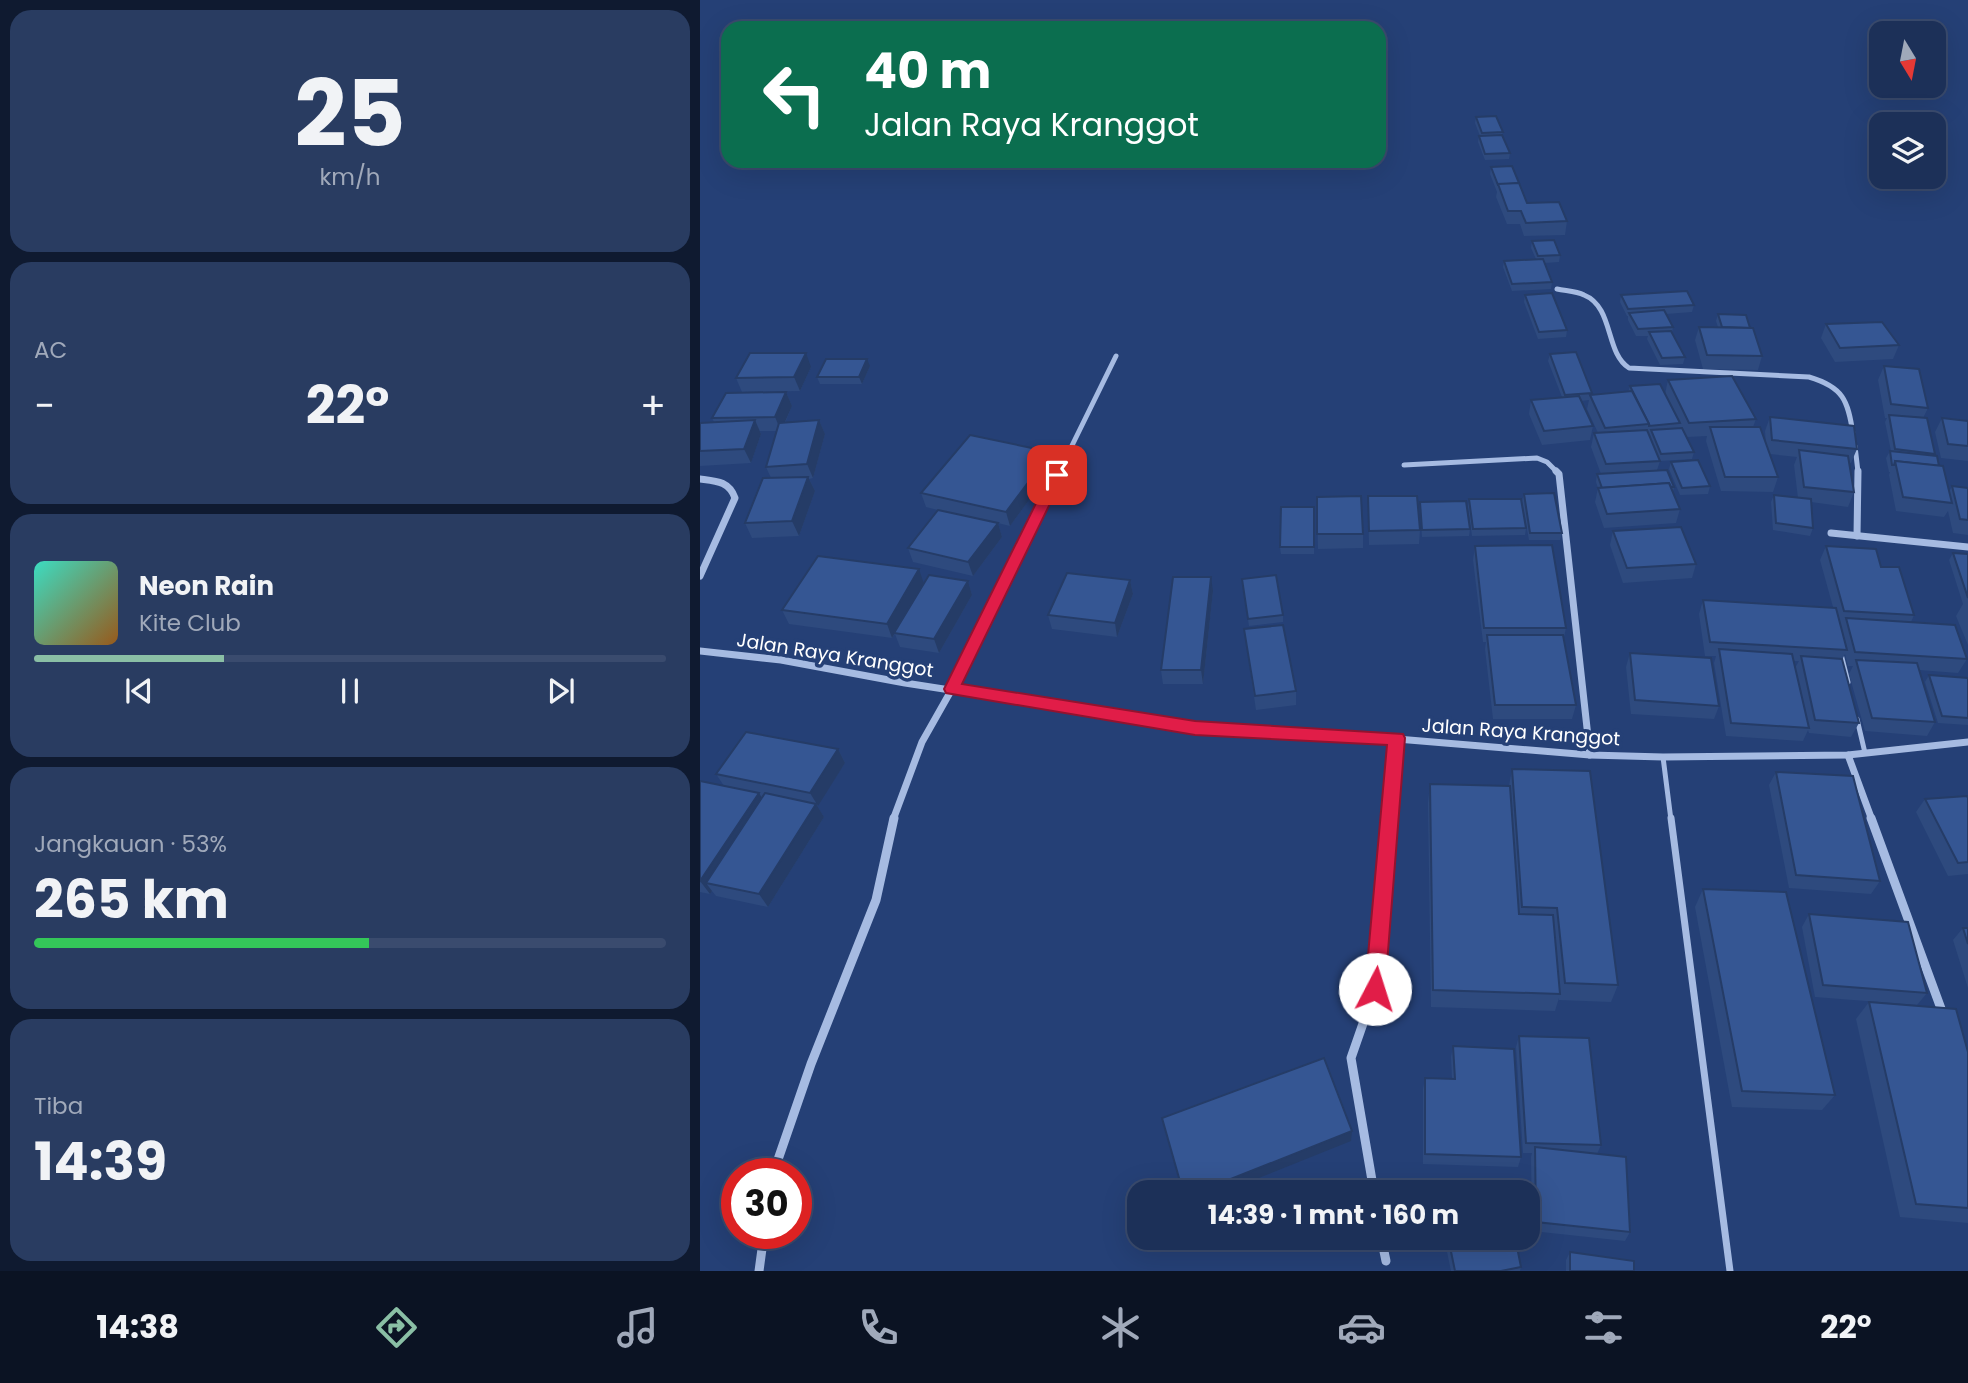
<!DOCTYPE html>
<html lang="id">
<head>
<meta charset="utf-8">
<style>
  body { margin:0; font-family:Poppins,sans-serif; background:#293c61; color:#f1f3f6; height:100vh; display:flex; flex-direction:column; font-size:26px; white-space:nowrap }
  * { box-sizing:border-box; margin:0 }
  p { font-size:23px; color:#a0a9ba }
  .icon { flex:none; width:38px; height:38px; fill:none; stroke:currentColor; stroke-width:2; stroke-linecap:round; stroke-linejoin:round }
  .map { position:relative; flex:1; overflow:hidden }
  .panel { display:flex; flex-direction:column; gap:10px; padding:10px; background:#0f1a30; width:700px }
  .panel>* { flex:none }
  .hud { position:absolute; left:21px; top:21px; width:665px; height:147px; border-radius:21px; box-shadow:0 7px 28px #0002,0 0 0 2px #3a4b6e; background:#0b6e4f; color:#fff; overflow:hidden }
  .needle { width:46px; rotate:170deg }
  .controls { position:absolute; left:1169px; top:21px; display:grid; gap:14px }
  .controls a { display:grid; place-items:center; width:77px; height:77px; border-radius:14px; background:#1c3058; box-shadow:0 7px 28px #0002,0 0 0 2px #3a4b6e; font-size:35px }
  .speed { position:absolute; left:21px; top:1158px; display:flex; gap:14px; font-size:35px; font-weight:700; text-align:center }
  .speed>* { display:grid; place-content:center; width:91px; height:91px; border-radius:50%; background:#1c3058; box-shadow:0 7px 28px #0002,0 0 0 2px #3a4b6e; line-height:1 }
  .speed .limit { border:10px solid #d22; background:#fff; color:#111 }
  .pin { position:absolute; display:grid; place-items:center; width:60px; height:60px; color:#fff; margin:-30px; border-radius:14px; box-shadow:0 4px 10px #0006 }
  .me { position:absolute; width:77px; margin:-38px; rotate:5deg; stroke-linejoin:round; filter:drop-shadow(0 0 5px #0008) }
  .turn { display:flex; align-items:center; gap:24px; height:147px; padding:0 28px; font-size:32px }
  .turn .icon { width:91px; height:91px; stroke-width:2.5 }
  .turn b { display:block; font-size:49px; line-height:60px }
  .big { font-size:52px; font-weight:700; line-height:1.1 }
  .panel .tile { flex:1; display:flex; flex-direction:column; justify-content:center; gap:10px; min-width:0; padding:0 24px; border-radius:21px; background:#293c61 }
  .panel .dial { align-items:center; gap:0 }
  .dial b { font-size:91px; line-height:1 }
  .song { display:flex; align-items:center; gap:21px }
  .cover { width:84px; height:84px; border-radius:10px; background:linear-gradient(135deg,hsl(170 70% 55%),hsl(30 70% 35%)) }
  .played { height:7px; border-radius:4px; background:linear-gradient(90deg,#8abfa5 30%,#3a4b6e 30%) }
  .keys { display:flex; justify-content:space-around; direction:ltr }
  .heat { display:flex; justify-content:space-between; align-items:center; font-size:38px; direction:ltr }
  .charge { height:10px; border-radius:5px; background:linear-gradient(90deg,#34c759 53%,#3a4b6e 0) }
  .trip { position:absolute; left:427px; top:1180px; width:413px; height:70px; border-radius:21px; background:#1c3058; box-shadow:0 7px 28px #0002,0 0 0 2px #3a4b6e; font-weight:700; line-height:70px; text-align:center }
  .menu { display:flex; height:112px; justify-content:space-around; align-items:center; background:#0b1323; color:#a0a9ba }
  .menu .icon { width:49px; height:49px }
  .menu .active { color:#8abfa5 }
  .menu b { font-size:32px; color:#f1f3f6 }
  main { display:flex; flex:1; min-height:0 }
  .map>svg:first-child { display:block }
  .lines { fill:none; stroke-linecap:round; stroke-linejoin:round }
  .lane-far1 { stroke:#a6bbe2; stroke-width:5 }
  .lane { stroke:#a6bbe2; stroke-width:7 }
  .street-far2 { stroke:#a6bbe2; stroke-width:5 }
  .street-far1 { stroke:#a6bbe2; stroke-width:7 }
  .street { stroke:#a6bbe2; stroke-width:9 }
  .wall { fill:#2e4a7e; fill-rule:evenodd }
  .shaded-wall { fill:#253c67 }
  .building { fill:#355693; stroke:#253c67; stroke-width:2 }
  .route { fill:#e11d48; stroke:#92132f; stroke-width:2 }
  .labels { text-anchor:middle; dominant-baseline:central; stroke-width:7; stroke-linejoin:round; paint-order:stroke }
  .street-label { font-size:19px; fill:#fff; stroke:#254076 }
</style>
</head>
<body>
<main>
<section class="panel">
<div class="tile dial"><b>25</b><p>km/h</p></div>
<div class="tile"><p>AC</p>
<div class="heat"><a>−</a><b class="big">22°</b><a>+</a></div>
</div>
<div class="tile">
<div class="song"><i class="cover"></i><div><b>Neon Rain</b><p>Kite Club</p></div></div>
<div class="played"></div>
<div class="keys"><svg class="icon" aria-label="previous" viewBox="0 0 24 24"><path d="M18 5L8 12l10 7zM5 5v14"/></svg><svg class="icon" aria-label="pause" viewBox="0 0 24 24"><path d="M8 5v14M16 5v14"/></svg><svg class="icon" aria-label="next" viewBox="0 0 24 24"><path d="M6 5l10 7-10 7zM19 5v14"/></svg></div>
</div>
<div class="tile"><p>Jangkauan · 53%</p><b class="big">265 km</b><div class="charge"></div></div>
<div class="tile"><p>Tiba</p><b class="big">14:39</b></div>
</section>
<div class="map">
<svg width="1268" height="1271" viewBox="0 0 1268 1271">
  <rect width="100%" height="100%" fill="#254076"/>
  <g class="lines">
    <g class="lane-far1">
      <path d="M1141 654 1148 682"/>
      <path d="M1157 719 1165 753"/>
      <path d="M963 757 971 820"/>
    </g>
    <path class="lane" d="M971 818 1030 1271"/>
    <g class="street-far2">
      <path d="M857 289C866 291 876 291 884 295 914 307 905 353 929 368L1109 377C1143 387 1148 400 1153 434"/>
      <path d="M1155 446 1158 472"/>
      <path d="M704 465 837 458 847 462 857 472"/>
      <path d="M359 472 416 356"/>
    </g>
    <g class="street-far1">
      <path d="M856 471 859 474 890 755"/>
      <path d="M0 479C16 481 29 481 35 498L0 576"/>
      <path d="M1131 533 1268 547"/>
      <path d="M1157 536 1158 471"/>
      <path d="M0 651 81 660 205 683 495 728 697 739 890 755 963 757 1148 755 1268 742"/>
      <path d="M1148 755 1172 820"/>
      <path d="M193 820 222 742 252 689 360 471"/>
      <path d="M690 820 697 739"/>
    </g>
    <g class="street">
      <path d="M1171 818 1243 1014"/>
      <path d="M73 1174 111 1064 176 900 194 818"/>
      <path d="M674 1192 651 1058 675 989 690 818"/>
      <path d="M681 1237 686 1261"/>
      <path d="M59 1271 64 1234"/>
    </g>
  </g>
  <g class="wall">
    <path d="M776 117 803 132 802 135 810 153 809 159 785 160 778 142 779 136H780L775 123Z"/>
    <path d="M791 167 827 203 867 221 865 235 824 236 820 224H807L796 197 797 192 790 174Z"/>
    <path d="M832 241 860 255 859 262 844 263 852 282 851 289 812 291 803 267 804 261 836 259 831 248Z"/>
    <path d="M825 295 867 330 866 337 838 339 824 302Z"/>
    <path d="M921 295 994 305 992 312 966 314 973 327 972 332 985 357 983 364 960 365 947 339 948 336H936L928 320V316H927L920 302Z"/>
    <path d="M1018 314 1050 328 1062 356 1058 370 1003 369 995 340 999 327H1018L1016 321Z"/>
    <path d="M1126 324 1199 345 1193 359 1135 362 1121 338Z"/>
    <path d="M850 354 892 393 891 395 928 392 930 386 965 394 968 380 1056 419 1053 427 1066 445 1065 431 1070 417 1157 449 1151 463H1149L1154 492 1148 507 1111 502 1113 528 1110 536 1073 530 1071 502 1074 495 1098 498 1094 465 1097 457 1070 454 1078 477 1073 492 1021 491 1006 441 1007 436 987 437 994 452 992 459 960 461 957 470 974 487 973 492 980 509 976 523 904 528 895 502 898 488 896 482 897 474H901L891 447 894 433H898L887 409 889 400 881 401 893 426 890 440 842 445 829 414 831 400 862 397 848 361Z"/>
    <path d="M170 366 162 384H120L117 377Z"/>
    <path d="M1184 366 1228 408 1223 418 1235 454 1234 456 1239 466 1249 492 1252 486 1268 488V535L1253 533 1248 511 1244 517 1196 511 1189 475 1190 472H1189L1186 458 1190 451H1191L1185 422 1187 418H1185L1178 380Z"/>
    <path d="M111 367 100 391 42 392 36 378Z"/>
    <path d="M86 392 92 406 85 423 119 420 125 434 113 478 109 479 115 491 99 536 52 538 45 523 71 478 66 467 77 431H60L61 434 51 463 0 466V423L14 422 12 418Z"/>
    <path d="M1242 418 1268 421V461L1241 458 1235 432Z"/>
    <path d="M351 452 354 466 310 526 298 523 302 537 273 576 213 562 208 548 238 510 226 507 221 493Z"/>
    <path d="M971 462 1010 486 1008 494 980 495 969 469Z"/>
    <path d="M824 494 862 533 860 540H829L822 501Z"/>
    <path d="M668 496 720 530 719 544 669 545Z"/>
    <path d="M617 497 663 534V548L618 549Z"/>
    <path d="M769 499 826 528 825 535 772 536 768 506Z"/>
    <path d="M720 502 770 529 769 536 722 537Z"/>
    <path d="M614 507V554H581L580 547Z"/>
    <path d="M913 531 996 564 992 578 923 583 910 545Z"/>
    <path d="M775 546 866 628 864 637 876 705 872 719H793L785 649 786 642H783L773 560Z"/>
    <path d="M1126 546 1181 567 1214 615 1211 622 1267 659 1258 673 1219 670 1235 722 1227 736 1165 731 1149 674 1153 666H1148L1145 654 1142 660 1159 723 1151 737 1109 733 1108 730 1103 741 1026 736 1014 663 1016 656H1005L999 614 1003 600 1133 607 1120 560ZM1094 661H1099L1095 668Z"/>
    <path d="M1253 553 1268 554V645L1256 616 1263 604 1249 560Z"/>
    <path d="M542 579 583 615V622L549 626Z"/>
    <path d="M430 580 433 594 417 637 352 629 348 615Z"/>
    <path d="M268 581 272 595 239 653 200 647 195 634 192 638 89 624 82 610Z"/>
    <path d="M513 591 503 684H463L461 670Z"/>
    <path d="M544 629 596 691V705L556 710Z"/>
    <path d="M930 653 1019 706 1014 719 931 714 926 667Z"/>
    <path d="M1229 675 1268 678V725L1238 723 1225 682Z"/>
    <path d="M138 749 145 763 117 806 124 817 68 907 16 896 12 891 10 894 0 892V781L24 786 16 774Z"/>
    <path d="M812 769 918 985 911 1002 859 1000V998L855 1011 731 1007 728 803 730 784 809 786Z"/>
    <path d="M1076 772 1180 881 1171 894 1089 888 1069 785Z"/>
    <path d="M1268 798V874L1248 876 1216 812 1225 799Z"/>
    <path d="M1003 889 1135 1095 1122 1110 1032 1107 995 907Z"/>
    <path d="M1109 914 1227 993 1217 1005 1115 997 1102 927Z"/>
    <path d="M1263 928H1268V988L1253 940Z"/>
    <path d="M1169 1002 1268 1052V1223L1200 1217 1156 1019Z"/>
    <path d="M819 1036 901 1145 897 1154 930 1232 925 1241 832 1231 831 1157 832 1153H823L816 1047Z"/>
    <path d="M753 1046 821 1157 818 1167 723 1164V1089L725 1078 752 1079 751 1057Z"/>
    <path d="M744 1237H815L821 1267 820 1271H751Z"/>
    <path d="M870 1252 934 1271H866V1260Z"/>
  </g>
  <g class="shaded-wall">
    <path d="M106 353 111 367 100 391 94 377Z"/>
    <path d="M167 359 170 366 162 384 159 377Z"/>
    <path d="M86 392 92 406 81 431 75 417Z"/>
    <path d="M55 420 61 434 51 463 44 449Z"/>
    <path d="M119 420 125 434 113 478 107 464Z"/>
    <path d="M351 452 354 466 310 526 306 512Z"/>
    <path d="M108 477 115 491 99 536 92 521Z"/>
    <path d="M298 523 302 537 273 576 268 562Z"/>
    <path d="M219 569 224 584 192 638 187 624Z"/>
    <path d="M511 577 513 591 503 684 501 670Z"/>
    <path d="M430 580 433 594 417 637 415 623Z"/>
    <path d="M268 581 272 595 239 653 234 639Z"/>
    <path d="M138 749 145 763 118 806 110 793Z"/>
    <path d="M59 793 67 806 6 883 12 891 10 894 0 881Z"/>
    <path d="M116 804 124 817 68 907 59 894Z"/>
    <path d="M652 1131 651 1141 524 1192H498Z"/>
  </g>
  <g class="building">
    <path d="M796 116 803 132 782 133 776 117Z"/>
    <path d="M802 135 810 153 785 154 779 136Z"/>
    <path d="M812 166 819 183 798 185 791 167Z"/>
    <path d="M819 183 827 203 859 202 867 221 826 223 821 211H808L798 184Z"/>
    <path d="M854 240 860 255 838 256 832 241Z"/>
    <path d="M843 259 852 282 812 284 804 261Z"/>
    <path d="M987 291 994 305 928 309 921 295Z"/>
    <path d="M852 293 867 330 839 332 825 295Z"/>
    <path d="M964 310 973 327 938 329 929 313Z"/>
    <path d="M1018 314 1046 315 1050 328 1022 327Z"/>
    <path d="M1182 322 1199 345 1140 348 1126 324Z"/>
    <path d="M999 327 1053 328 1062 356 1007 355Z"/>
    <path d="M971 331 985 357 962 358 949 332Z"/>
    <path d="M876 352 892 393 865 395 850 354Z"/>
    <path d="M50 353H106L94 377 36 378Z"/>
    <path d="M126 359H167L159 377H117Z"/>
    <path d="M1184 366 1219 369 1228 408 1191 404Z"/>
    <path d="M1032 376 1056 419 989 423 968 380Z"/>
    <path d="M960 384 980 423 949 426V424L930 386Z"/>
    <path d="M932 391 949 424 905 428 890 395Z"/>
    <path d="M86 392 75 417 12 418 26 393Z"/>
    <path d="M879 396 893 426 844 431 831 400Z"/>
    <path d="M1189 415 1227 418 1235 454 1195 449Z"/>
    <path d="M1070 417 1154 426 1157 449 1072 440Z"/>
    <path d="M1242 418 1268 421V446L1248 444Z"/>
    <path d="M55 420 44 449 0 451V423Z"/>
    <path d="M119 420 107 464 66 467 79 423Z"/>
    <path d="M1010 427H1060L1078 477H1025Z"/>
    <path d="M982 428 994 452 961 454 951 430Z"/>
    <path d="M947 430 960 461 906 464 894 433Z"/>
    <path d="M270 435 351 452 306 512 221 493Z"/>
    <path d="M1099 450 1148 456 1154 492 1104 487Z"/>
    <path d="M1190 451 1237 456 1239 466 1195 461 1194 465H1192Z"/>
    <path d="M998 460 1010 486 982 488 971 462Z"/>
    <path d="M1195 461 1243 466 1252 503 1203 497Z"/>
    <path d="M967 470 974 487H971L969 483 902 488 897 474Z"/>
    <path d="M108 477 92 521 45 523 63 478Z"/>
    <path d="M969 483 980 509 907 514 898 488Z"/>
    <path d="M1252 486 1268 488V520L1260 519Z"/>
    <path d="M854 493 862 533H830L824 494Z"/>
    <path d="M1074 495 1111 499 1113 528 1076 523Z"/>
    <path d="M661 496 663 534H617V497Z"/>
    <path d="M668 496H717L720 530 669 531Z"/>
    <path d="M769 499H821L826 528 773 529Z"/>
    <path d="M766 501 770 529 722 530 720 502Z"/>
    <path d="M581 507H614V547H580Z"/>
    <path d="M238 510 298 523 268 562 208 548Z"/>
    <path d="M981 527 996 564 927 568 913 531Z"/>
    <path d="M852 545 866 628H784L775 546Z"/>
    <path d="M1126 546 1176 549 1181 567H1199L1214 615 1144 611Z"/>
    <path d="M1253 553 1268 554V598Z"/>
    <path d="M118 556 219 569 187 624 82 610Z"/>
    <path d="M367 573 430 580 415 623 348 615Z"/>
    <path d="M229 575 268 581 234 639 194 633Z"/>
    <path d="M576 575 583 615 548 619 542 579Z"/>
    <path d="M473 577H511L501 670H461Z"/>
    <path d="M1003 600 1136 608 1147 650 1010 642Z"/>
    <path d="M1146 618 1255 625 1267 659 1155 652Z"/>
    <path d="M583 625 596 691 555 696 544 629Z"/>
    <path d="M787 635H863L876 705H795Z"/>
    <path d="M1019 649 1092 654 1109 728 1031 723Z"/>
    <path d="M930 653 1011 658 1019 706 935 700Z"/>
    <path d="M1101 656 1142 659 1159 723 1115 720Z"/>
    <path d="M1156 660 1217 663 1235 722 1172 718Z"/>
    <path d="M1229 675 1268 678V718L1242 716Z"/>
    <path d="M46 732 138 749 110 793 16 774Z"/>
    <path d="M812 769 890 771 918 985 865 983 857 908 822 907Z"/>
    <path d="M1076 772 1153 776 1180 881 1096 875Z"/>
    <path d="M0 781 59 793 0 881Z"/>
    <path d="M730 784 810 786 819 914 853 915 860 994 733 990Z"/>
    <path d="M65 793 116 804 59 894 6 883Z"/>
    <path d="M1267 796 1268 798V862L1258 863 1225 799Z"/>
    <path d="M1003 889 1086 892 1135 1095 1042 1091Z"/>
    <path d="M1109 914 1208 922 1227 993 1123 985Z"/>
    <path d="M1263 928H1268V944Z"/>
    <path d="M1169 1002 1256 1009 1268 1052V1208L1216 1204Z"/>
    <path d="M819 1036 889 1038 901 1145 826 1143Z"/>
    <path d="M753 1046 814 1049 821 1157 725 1154V1078L755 1079Z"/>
    <path d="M624 1058 652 1131 498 1192H483L462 1118Z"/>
    <path d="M835 1147 926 1157 930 1232 836 1222Z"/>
    <path d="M748 1237H815L821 1267 801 1271H755Z"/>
    <path d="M870 1252 934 1261V1271H870Z"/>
  </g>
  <path class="route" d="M357 471 364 475 262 684 495 721 703 734 705 738 685 989 682 996 675 999 667 996 665 989 687 745 495 735 246 693 244 689 350 475Z"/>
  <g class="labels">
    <g class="street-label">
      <text transform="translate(135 655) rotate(9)">Jalan Raya Kranggot</text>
      <text transform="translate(821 732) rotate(4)">Jalan Raya Kranggot</text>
    </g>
  </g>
</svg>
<div class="controls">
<a><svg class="needle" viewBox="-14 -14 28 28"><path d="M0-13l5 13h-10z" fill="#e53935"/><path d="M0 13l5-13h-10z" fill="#a0a9ba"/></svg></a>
<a><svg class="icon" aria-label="layers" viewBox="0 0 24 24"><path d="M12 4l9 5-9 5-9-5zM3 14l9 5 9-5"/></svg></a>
</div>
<div class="speed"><div class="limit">30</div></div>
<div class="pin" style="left:357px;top:475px;background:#d93025"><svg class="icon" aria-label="arrive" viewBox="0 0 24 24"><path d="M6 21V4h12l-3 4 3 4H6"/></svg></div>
<svg class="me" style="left:675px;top:989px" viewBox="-20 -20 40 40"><circle r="19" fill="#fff"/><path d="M0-13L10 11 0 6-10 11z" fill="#e11d48"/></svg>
<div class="trip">14:39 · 1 mnt · 160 m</div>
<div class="hud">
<div class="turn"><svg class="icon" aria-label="left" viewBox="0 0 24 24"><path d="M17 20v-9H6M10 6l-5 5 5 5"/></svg><div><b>40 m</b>Jalan Raya Kranggot</div></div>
</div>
</div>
</main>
<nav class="menu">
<b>14:38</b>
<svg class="icon active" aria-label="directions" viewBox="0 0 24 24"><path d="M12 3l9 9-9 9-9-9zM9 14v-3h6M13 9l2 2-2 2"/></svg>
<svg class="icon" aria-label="music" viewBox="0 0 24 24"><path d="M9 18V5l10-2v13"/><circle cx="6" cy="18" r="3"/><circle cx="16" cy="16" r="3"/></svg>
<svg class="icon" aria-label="phone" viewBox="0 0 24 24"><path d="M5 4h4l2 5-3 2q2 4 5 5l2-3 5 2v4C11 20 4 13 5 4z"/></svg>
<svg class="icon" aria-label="climate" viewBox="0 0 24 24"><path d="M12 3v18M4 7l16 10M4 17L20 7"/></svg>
<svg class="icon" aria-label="car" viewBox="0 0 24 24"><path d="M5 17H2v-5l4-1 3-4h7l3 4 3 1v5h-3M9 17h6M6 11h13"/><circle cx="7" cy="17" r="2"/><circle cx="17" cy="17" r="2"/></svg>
<svg class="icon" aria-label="filters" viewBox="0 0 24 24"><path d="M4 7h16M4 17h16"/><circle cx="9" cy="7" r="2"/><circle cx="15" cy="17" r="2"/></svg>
<b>22°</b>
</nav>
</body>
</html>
